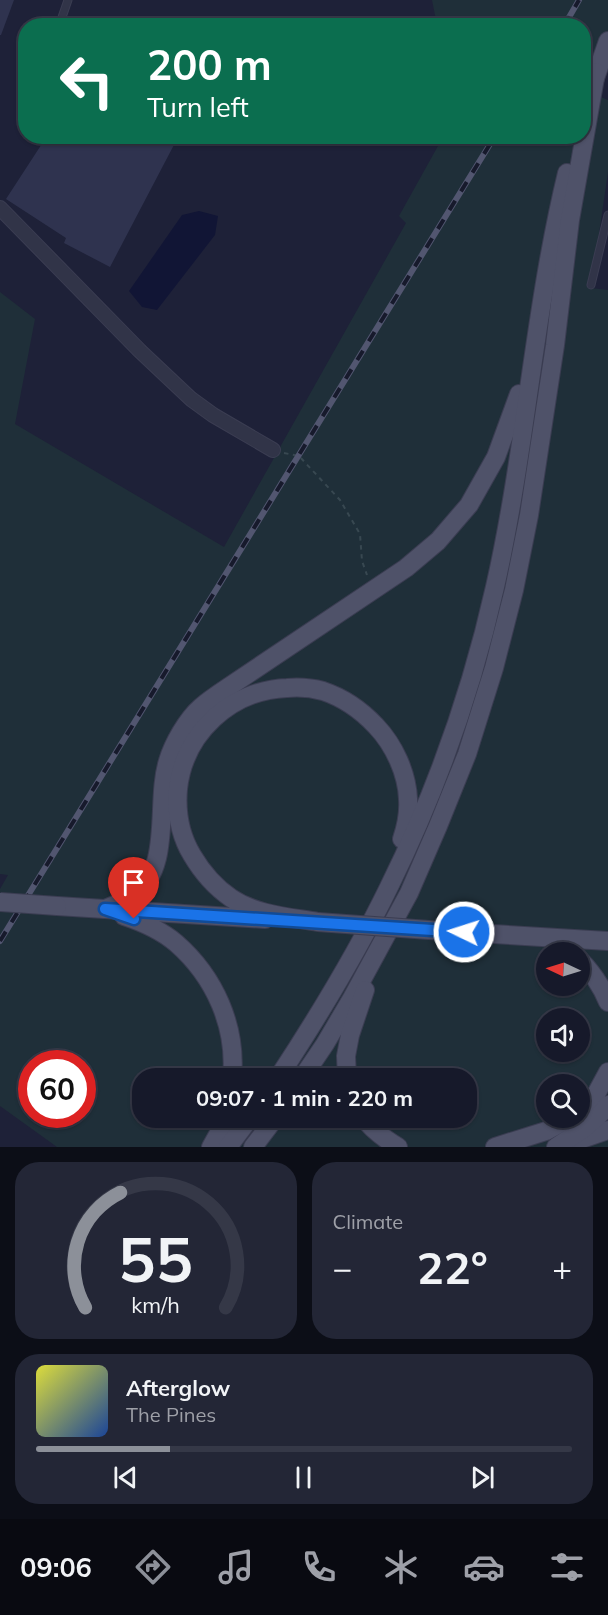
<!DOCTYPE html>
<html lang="en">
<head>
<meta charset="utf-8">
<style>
  body { margin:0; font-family:Mulish,sans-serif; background:#232636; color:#f1f3f6; height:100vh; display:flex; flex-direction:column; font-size:22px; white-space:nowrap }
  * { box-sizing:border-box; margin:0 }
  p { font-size:20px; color:#9ea0a8 }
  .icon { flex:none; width:33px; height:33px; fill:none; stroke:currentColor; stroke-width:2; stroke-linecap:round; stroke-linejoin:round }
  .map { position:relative; height:1147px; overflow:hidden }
  .sheet { display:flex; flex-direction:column; gap:15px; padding:15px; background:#0c0e17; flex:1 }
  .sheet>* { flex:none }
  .top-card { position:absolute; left:18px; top:18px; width:573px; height:126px; border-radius:24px; box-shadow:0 2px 4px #0004,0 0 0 2px #353847; background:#0b6e4f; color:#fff; overflow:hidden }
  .needle { width:39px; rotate:274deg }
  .buttons { position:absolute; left:536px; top:942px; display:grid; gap:12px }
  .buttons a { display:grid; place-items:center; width:54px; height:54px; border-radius:50%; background:#16192a; box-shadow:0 2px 4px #0004,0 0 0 2px #353847; font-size:30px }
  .speed { position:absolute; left:18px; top:1050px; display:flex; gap:12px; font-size:30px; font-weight:700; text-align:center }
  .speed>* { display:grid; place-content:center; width:78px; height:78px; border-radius:50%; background:#16192a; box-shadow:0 2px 4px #0004,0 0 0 2px #353847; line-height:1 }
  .speed .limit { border:9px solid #d22; background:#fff; color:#111 }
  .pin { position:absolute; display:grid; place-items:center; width:51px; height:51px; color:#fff; margin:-62px -26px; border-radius:50% 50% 50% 0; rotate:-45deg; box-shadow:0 0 6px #0007 }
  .pin .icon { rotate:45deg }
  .me { position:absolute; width:66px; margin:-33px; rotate:274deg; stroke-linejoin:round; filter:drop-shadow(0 0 4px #0008) }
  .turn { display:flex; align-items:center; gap:21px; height:126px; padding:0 30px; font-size:27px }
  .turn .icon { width:78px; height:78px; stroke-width:2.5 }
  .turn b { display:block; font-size:42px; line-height:51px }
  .big { font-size:45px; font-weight:700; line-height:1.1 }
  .sheet .card { flex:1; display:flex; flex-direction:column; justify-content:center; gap:9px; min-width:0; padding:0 21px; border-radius:24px; background:#232636 }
  .sheet .dial { align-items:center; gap:0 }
  .dial svg { height:156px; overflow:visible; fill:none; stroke:#353847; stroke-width:7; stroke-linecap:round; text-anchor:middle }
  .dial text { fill:#f1f3f6; stroke:none }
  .song { display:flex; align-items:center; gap:18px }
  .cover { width:72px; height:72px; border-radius:9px; background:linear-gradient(135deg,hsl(60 70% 55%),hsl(220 70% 35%)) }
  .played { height:6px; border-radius:3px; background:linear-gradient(90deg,#8c9099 25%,#353847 25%) }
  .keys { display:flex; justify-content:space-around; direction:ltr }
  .heat { display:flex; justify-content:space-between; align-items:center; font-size:33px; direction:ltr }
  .sheet .tiles { flex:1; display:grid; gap:15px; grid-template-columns:1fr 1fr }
  .card:last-child { grid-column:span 2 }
  .trip { position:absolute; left:132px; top:1068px; width:345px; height:60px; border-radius:24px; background:#16192a; box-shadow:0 2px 4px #0004,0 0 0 2px #353847; font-weight:700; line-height:60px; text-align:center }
  .tabs { display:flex; height:96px; justify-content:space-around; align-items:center; background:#090a11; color:#9ea0a8 }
  .tabs .icon { width:42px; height:42px }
  .tabs .current { color:#8c9099 }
  .tabs b { font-size:27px; color:#f1f3f6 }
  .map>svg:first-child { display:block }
  .green { fill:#1f2f39; fill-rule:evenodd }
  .water { fill:#111535 }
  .building { fill:#2f334f }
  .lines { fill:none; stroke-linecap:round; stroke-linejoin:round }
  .lane-casing { stroke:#3b3d52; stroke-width:9 }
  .street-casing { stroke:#3b3d52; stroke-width:16 }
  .primary-casing { stroke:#3b3d52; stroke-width:20 }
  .path { stroke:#384851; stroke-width:2; stroke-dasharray:4.5 4.5; stroke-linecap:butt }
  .lane { stroke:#313448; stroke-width:7 }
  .street { stroke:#313448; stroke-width:14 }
  .primary { stroke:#4f5269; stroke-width:18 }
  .rail-casing { stroke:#525670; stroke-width:6 }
  .rail { stroke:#171a2c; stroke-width:4; stroke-dasharray:11; stroke-linecap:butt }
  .primary-bridge-casing { stroke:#3b3d52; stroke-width:20; stroke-linecap:butt }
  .primary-bridge { stroke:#4f5269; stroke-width:18 }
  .route-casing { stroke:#114b97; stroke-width:15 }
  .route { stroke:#1a73e8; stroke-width:10 }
</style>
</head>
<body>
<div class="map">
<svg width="608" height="1147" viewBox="0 0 608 1147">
  <rect width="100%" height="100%" fill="#1e2138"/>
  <g class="green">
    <path d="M432 0H608V48L602 44 584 75V26L437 25Z"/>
    <path d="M584 90 608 100V172L591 288 608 290V1147H57L0 1106V889L8 875 0 874V292L35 319 15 424 224 547 406 223 399 216 443 137 584 136ZM546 952H579V986H546ZM546 1018H579V1052H546ZM32 1064H82V1114H32ZM142 1078H466V1118H142ZM546 1084H579V1118H546Z"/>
  </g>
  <path class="water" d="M199 211 218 216 215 235 157 310 142 307 129 291 182 215Z"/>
  <g class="building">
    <path d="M0 0H14L1 35H0Z"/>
    <path d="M47 136H168L176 141 110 267 64 243 66 238 6 199Z"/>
  </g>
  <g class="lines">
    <g class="lane-casing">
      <g id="lane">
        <path d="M59 26 68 0"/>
        <path d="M591 285 608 215"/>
      </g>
    </g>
    <g class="street-casing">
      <path id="street" d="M0 208 140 351 191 399 213 415 273 450"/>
    </g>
    <g class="primary-casing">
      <g id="primary">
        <path d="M594 81 608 41"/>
        <path d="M57 906 265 919"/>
        <path d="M105 909C114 905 125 901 134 895 173 867 155 802 168 761 173 744 187 719 201 707 209 700 218 694 227 688L406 568 438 541 469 505 496 457 519 394"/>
        <path d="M124 916C142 922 162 931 176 943 215 977 237 1027 232 1078"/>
        <path d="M318 922C289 917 256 915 231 898 215 887 202 872 192 855 180 835 176 812 178 789 184 733 231 690 287 688 299 687 312 688 323 691 344 698 361 710 376 726 394 745 407 773 408 799 409 812 406 827 402 839"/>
        <path d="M443 931 608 941"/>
        <path d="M579 959C592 972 601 985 608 1002"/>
        <path d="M278 1078C318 1017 357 953 389 887 436 792 472 690 495 587 526 450 534 309 567 173"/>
        <path d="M302 1078 325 1044 352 998 409 893 438 826 467 754 494 668 514 590 529 515 555 345 570 220 596 72"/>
        <path d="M347 1078 346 1056 350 1035 365 990"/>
        <path d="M579 1111 595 1096 608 1072"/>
        <path d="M364 1118C372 1130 385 1139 398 1147"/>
        <path d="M576 1141 608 1130"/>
        <path d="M211 1147 221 1129 224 1118"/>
        <path d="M228 1147 250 1118"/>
        <path d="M253 1147 275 1118"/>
        <path d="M495 1147 546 1131 570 1118"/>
        <path d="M556 1147C575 1135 594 1123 608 1105"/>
      </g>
    </g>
    <path class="path" d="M284 453 299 456 340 500 360 534 362 561 367 575"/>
    <use href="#lane" class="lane"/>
    <use href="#street" class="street"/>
    <use href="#primary" class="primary"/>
    <g class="rail-casing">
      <g id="rail">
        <path d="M564 26 579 0"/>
        <path d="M0 941 495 136"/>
      </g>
    </g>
    <use href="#rail" class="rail"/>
    <g class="primary-bridge-casing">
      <g id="primary-bridge">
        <path d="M0 902 57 906"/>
        <path d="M318 922 443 931"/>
      </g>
    </g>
    <use href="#primary-bridge" class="primary-bridge"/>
  </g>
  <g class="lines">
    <g class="route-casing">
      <path id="route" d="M134 919 105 909 464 932"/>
    </g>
    <use href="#route" class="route"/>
  </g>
</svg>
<div class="buttons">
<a><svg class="needle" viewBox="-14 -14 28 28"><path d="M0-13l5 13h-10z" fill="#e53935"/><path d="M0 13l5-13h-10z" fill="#9ea0a8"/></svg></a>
<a><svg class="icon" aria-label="sound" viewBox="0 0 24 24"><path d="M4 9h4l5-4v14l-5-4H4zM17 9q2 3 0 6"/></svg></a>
<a><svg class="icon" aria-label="search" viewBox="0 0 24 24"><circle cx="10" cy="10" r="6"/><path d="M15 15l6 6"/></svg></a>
</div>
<div class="speed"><div class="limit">60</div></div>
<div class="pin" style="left:134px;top:919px;background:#d93025"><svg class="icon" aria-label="arrive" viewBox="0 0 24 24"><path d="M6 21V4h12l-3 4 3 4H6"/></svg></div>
<svg class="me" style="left:464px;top:932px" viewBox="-20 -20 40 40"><circle r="17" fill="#1a73e8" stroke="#fff" stroke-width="3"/><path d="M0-11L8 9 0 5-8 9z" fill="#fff"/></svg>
<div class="trip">09:07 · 1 min · 220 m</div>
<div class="top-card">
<div class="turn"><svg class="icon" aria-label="left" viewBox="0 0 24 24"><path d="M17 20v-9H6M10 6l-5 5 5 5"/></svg><div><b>200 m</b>Turn left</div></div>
</div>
</div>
<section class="sheet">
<div class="tiles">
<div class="card dial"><svg viewBox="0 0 100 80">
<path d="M14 69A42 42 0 1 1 86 69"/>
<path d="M14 69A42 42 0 0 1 32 10" stroke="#8c9099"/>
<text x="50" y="56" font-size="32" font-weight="700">55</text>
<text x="50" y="72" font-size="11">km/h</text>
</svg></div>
<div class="card"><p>Climate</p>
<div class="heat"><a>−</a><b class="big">22°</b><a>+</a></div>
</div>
<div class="card">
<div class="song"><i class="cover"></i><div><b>Afterglow</b><p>The Pines</p></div></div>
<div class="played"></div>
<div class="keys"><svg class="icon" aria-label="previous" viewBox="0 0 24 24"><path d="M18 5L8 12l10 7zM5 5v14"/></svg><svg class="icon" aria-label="pause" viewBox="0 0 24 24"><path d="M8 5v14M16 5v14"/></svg><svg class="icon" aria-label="next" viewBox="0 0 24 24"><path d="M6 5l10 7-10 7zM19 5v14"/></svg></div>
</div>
</div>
</section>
<nav class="tabs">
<b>09:06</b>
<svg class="icon current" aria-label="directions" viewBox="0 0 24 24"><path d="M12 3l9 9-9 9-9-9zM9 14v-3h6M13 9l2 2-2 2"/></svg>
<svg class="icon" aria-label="music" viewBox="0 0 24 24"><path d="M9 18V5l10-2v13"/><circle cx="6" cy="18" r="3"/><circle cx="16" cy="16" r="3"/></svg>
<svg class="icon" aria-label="phone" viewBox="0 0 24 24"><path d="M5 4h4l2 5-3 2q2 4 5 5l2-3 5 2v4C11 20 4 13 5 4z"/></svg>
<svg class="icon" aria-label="climate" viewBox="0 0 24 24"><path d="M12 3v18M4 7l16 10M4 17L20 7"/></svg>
<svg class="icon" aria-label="car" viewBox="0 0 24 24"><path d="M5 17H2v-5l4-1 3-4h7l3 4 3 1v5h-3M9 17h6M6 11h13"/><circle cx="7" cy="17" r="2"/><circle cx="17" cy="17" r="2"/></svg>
<svg class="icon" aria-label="filters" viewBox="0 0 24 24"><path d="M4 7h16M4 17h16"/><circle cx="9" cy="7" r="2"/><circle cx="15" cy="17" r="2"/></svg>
</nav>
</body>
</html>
